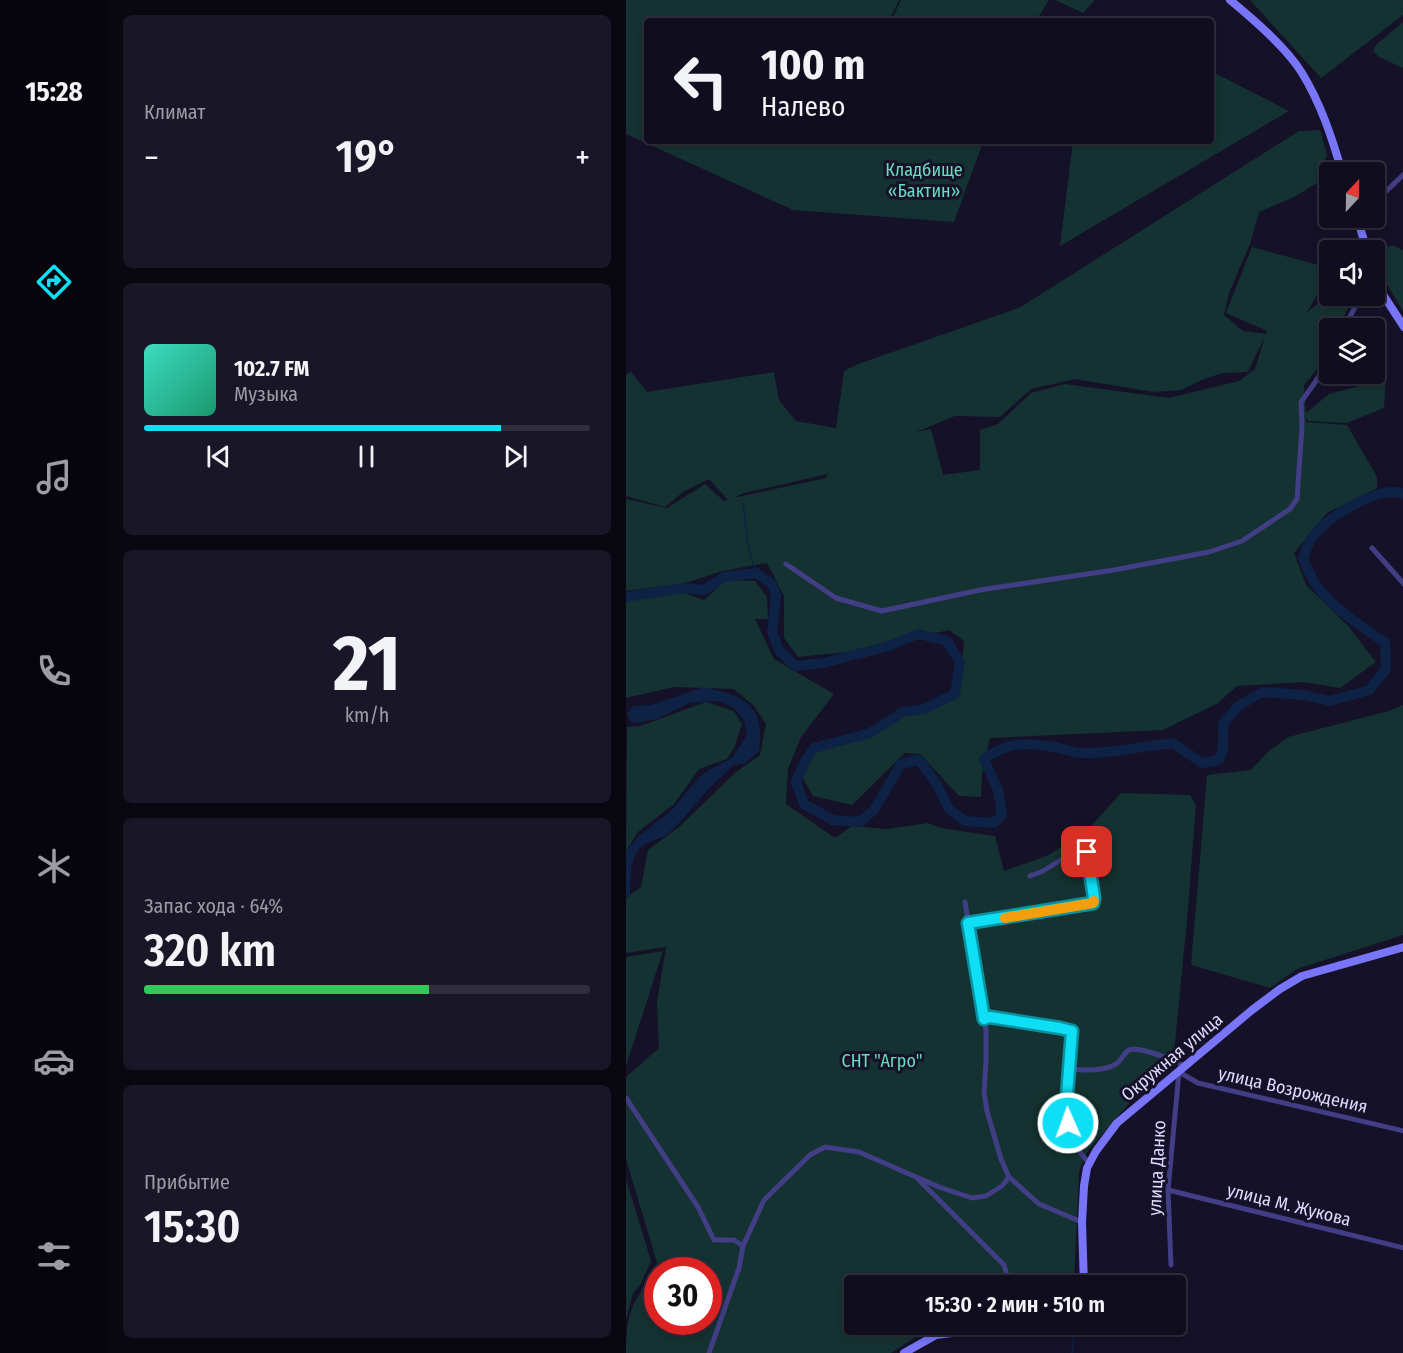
<!DOCTYPE html>
<html lang="ru">
<head>
<meta charset="utf-8">
<style>
  body { margin:0; font-family:"Fira Sans Condensed",sans-serif; background:#191627; color:#f1f3f6; height:100vh; display:flex; flex-direction:column; font-size:22px; white-space:nowrap }
  * { box-sizing:border-box; margin:0 }
  p { font-size:20px; color:#9c9ca4 }
  .icon { flex:none; width:33px; height:33px; fill:none; stroke:currentColor; stroke-width:2; stroke-linecap:round; stroke-linejoin:round }
  .map { position:relative; flex:1; overflow:hidden }
  .details { display:flex; flex-direction:column; gap:15px; padding:15px; background:#090710; width:518px }
  .details>* { flex:none }
  .guide { position:absolute; left:18px; top:18px; width:570px; height:126px; border-radius:6px; box-shadow:0 3px 9px #0003,0 0 0 2px #302d3c; background:#100d1e; color:#f1f3f6; overflow:hidden }
  .needle { width:39px; rotate:22deg }
  .controls { position:absolute; left:693px; top:162px; display:grid; gap:12px }
  .controls a { display:grid; place-items:center; width:66px; height:66px; border-radius:6px; background:#100d1e; box-shadow:0 3px 9px #0003,0 0 0 2px #302d3c; font-size:30px }
  .speed { position:absolute; left:18px; top:1257px; display:flex; gap:12px; font-size:30px; font-weight:700; text-align:center }
  .speed>* { display:grid; place-content:center; width:78px; height:78px; border-radius:50%; background:#100d1e; box-shadow:0 3px 9px #0003,0 0 0 2px #302d3c; line-height:1 }
  .speed .limit { border:9px solid #d22; background:#fff; color:#111 }
  .pin { position:absolute; display:grid; place-items:center; width:51px; height:51px; color:#fff; margin:-26px; border-radius:12px; box-shadow:0 3px 9px #0006 }
  .me { position:absolute; width:66px; margin:-33px; rotate:358deg; stroke-linejoin:round; filter:drop-shadow(0 0 4px #0008) }
  .turn { display:flex; align-items:center; gap:21px; height:126px; padding:0 18px; font-size:27px }
  .turn .icon { width:78px; height:78px; stroke-width:2.5 }
  .turn b { display:block; font-size:42px; line-height:51px }
  .big { font-size:45px; font-weight:600; line-height:1.1 }
  .details .card { flex:1; display:flex; flex-direction:column; justify-content:center; gap:9px; min-width:0; padding:0 21px; border-radius:9px; background:#191627 }
  .details .dial { align-items:center; gap:0 }
  .dial b { font-size:78px; line-height:1 }
  .song { display:flex; align-items:center; gap:18px }
  .cover { width:72px; height:72px; border-radius:9px; background:linear-gradient(135deg,hsl(170 70% 55%),hsl(160 70% 35%)) }
  .played { height:6px; border-radius:3px; background:linear-gradient(90deg,#0fdff5 80%,#302d3c 80%) }
  .keys { display:flex; justify-content:space-around; direction:ltr }
  .heat { display:flex; justify-content:space-between; align-items:center; font-size:33px; direction:ltr }
  .charge { height:9px; border-radius:4px; background:linear-gradient(90deg,#34c759 64%,#302d3c 0) }
  .trip { position:absolute; left:218px; top:1275px; width:342px; height:60px; border-radius:6px; background:#100d1e; box-shadow:0 3px 9px #0003,0 0 0 2px #302d3c; font-weight:600; line-height:60px; text-align:center }
  main { display:flex; flex:1; min-height:0 }
  .tab-bar { display:flex; flex-direction:column; width:108px; justify-content:space-around; align-items:center; background:#06050c; color:#9c9ca4 }
  .tab-bar .icon { width:42px; height:42px }
  .tab-bar .current { color:#0fdff5 }
  .tab-bar b { font-size:27px; color:#f1f3f6 }
  .map>svg:first-child { display:block }
  .green { fill:#143231; fill-rule:evenodd }
  .water { fill:#0d2245 }
  .lines { fill:none; stroke-linecap:round; stroke-linejoin:round }
  .stream { stroke:#0d2245; stroke-width:1.5 }
  .river { stroke:#0d2245; stroke-width:10 }
  .street { stroke:#413e85; stroke-width:5 }
  .secondary { stroke:#7875f9; stroke-width:8 }
  .route-casing { stroke:#0a919f; stroke-width:15 }
  .route { stroke:#0fdff5; stroke-width:10 }
  .slow { stroke:#f59e0b; stroke-width:10 }
  .labels { text-anchor:middle; dominant-baseline:central; stroke-width:6; stroke-linejoin:round; paint-order:stroke }
  .park-label { font-size:18px; fill:#68dcbe; stroke:#151128 }
  .street-label { font-size:18px; fill:#dedafd; stroke:#151128 }
</style>
</head>
<body>
<main>
<nav class="tab-bar">
<b>15:28</b>
<svg class="icon current" aria-label="directions" viewBox="0 0 24 24"><path d="M12 3l9 9-9 9-9-9zM9 14v-3h6M13 9l2 2-2 2"/></svg>
<svg class="icon" aria-label="music" viewBox="0 0 24 24"><path d="M9 18V5l10-2v13"/><circle cx="6" cy="18" r="3"/><circle cx="16" cy="16" r="3"/></svg>
<svg class="icon" aria-label="phone" viewBox="0 0 24 24"><path d="M5 4h4l2 5-3 2q2 4 5 5l2-3 5 2v4C11 20 4 13 5 4z"/></svg>
<svg class="icon" aria-label="climate" viewBox="0 0 24 24"><path d="M12 3v18M4 7l16 10M4 17L20 7"/></svg>
<svg class="icon" aria-label="car" viewBox="0 0 24 24"><path d="M5 17H2v-5l4-1 3-4h7l3 4 3 1v5h-3M9 17h6M6 11h13"/><circle cx="7" cy="17" r="2"/><circle cx="17" cy="17" r="2"/></svg>
<svg class="icon" aria-label="filters" viewBox="0 0 24 24"><path d="M4 7h16M4 17h16"/><circle cx="9" cy="7" r="2"/><circle cx="15" cy="17" r="2"/></svg>
</nav>
<section class="details">
<div class="card"><p>Климат</p>
<div class="heat"><a>−</a><b class="big">19°</b><a>+</a></div>
</div>
<div class="card">
<div class="song"><i class="cover"></i><div><b>102.7 FM</b><p>Музыка</p></div></div>
<div class="played"></div>
<div class="keys"><svg class="icon" aria-label="previous" viewBox="0 0 24 24"><path d="M18 5L8 12l10 7zM5 5v14"/></svg><svg class="icon" aria-label="pause" viewBox="0 0 24 24"><path d="M8 5v14M16 5v14"/></svg><svg class="icon" aria-label="next" viewBox="0 0 24 24"><path d="M6 5l10 7-10 7zM19 5v14"/></svg></div>
</div>
<div class="card dial"><b>21</b><p>km/h</p></div>
<div class="card"><p>Запас хода · 64%</p><b class="big">320 km</b><div class="charge"></div></div>
<div class="card"><p>Прибытие</p><b class="big">15:30</b></div>
</section>
<div class="map">
<svg width="778" height="1353" viewBox="0 0 778 1353">
  <rect width="100%" height="100%" fill="#151128"/>
  <g class="green">
    <path d="M0 0H273L263 21H21V141H350L356 145 328 222 167 210 0 134Z"/>
    <path d="M275 0H423L410 21H265Z"/>
    <path d="M429 0H469L457 13Z"/>
    <path d="M624 0H777V15L695 78Z"/>
    <path d="M777 22V68L753 57 747 51 750 45Z"/>
    <path d="M585 71 663 111 434 246 447 141H585Z"/>
    <path d="M694 130 701 155 691 183 668 197 633 212 624 244 603 293 598 315 617 331 641 334V331L600 313 626 247 703 268V277L680 313 703 295 728 296 712 328H704C703 352 694 368 678 385L680 413 703 394 760 379 758 408 721 423 682 421 680 417V422L721 425 751 477V488L701 513 668 553 680 585 722 626 750 662 714 688 677 682 611 686 592 703 537 730 364 738 356 775 355 797 333 796 294 754 279 753 226 805 187 796 176 777 189 752 221 741 273 715 333 697 338 641 323 630 230 651 172 657 158 638V596L141 563 97 571 59 583 0 591V499L41 508 79 484 98 501 102 500 83 479 57 492 39 507 0 496V374L5 372 21 392 148 372 153 400 170 421 210 428 218 371 232 364 393 308 673 131ZM639 336 629 369 613 381 543 398 439 384 405 393 372 424 354 430V470L317 475 305 429 290 432 329 416 374 417 405 389 449 379 528 392 555 390 576 380 596 373 622 372ZM202 474 200 478 107 498 118 493Z"/>
    <path d="M766 245 777 250V311L759 281 752 264 760 247Z"/>
    <path d="M100 580 129 581 141 597 142 619H129L148 659 208 694 175 737 162 769 160 804 209 838 226 826 261 829 302 823 315 828 369 836 378 871 423 855 467 824 495 793 564 795 570 805 561 920 547 1063 513 1092 462 1151 453 1171 448 1285 228 1286V1324L369 1325 343 1329 305 1327 265 1353H0C0 1309 8 1301 32 1266L0 1159V1077L33 1048 31 1002 40 947 0 953V898L15 887 22 850 53 827 110 772 134 755 140 724 128 706 108 689 48 687 0 698V603L2 600 56 592 78 600ZM32 1270H82V1322H32Z"/>
    <path d="M80 702 108 711 116 724 108 748 101 759 73 769 48 804 12 832 0 851 1 727 14 726Z"/>
    <path d="M777 705V935L671 969 644 988 565 965 581 775 625 770 642 752 662 737 763 711Z"/>
    <path d="M37 951 0 1066V957Z"/>
    <path d="M0 1179 25 1261 15 1284 7 1293 0 1320Z"/>
  </g>
  <path class="water" d="M78 687C119 697 139 703 133 751L118 764 107 765C99 775 89 781 81 791 67 805 57 822 40 835 33 840 18 842 12 850 3 863 5 880 4 895L0 897V851L13 836 46 810 73 777 83 770 106 758 121 735 118 721 108 708 92 701 63 703 31 719 14 722H5L1 714 7 706 25 705Z"/>
  <g class="lines">
    <g class="stream">
      <path d="M117 503 122 546 130 573"/>
      <path d="M444 1325 448 1333 446 1353"/>
    </g>
    <path class="river" d="M0 597 56 588 78 590 98 577 130 573 146 584 150 595 146 632 153 650 169 666 197 663 263 646 292 634 321 641 334 662 329 694 298 709 277 712 244 733 188 748 179 761 170 782 178 804 207 820 234 822 248 810 275 764 293 760 310 783 323 809 339 821 368 823 376 815 372 790 358 759C381 742 400 742 428 747 437 749 446 752 455 753 486 754 517 746 547 743L576 763 593 760 597 749V724L612 706 637 692 678 695 704 701 743 690 760 669 759 642C736 628 700 603 687 580 683 573 680 565 677 558 680 551 682 542 687 536 702 517 753 484 778 494"/>
    <g class="street">
      <path d="M748 203 778 174"/>
      <path d="M718 328 735 296"/>
      <path d="M746 548 778 584"/>
      <path d="M160 564 210 598 256 611 354 590 488 570 583 552 616 541 664 509 671 499 676 427 675 402 690 381 704 356"/>
      <path d="M339 902 360 1030V1062L358 1092 361 1111 375 1159 383 1177 413 1204 456 1222"/>
      <path d="M342 923 467 903 468 898 461 852 454 848 417 871 404 876"/>
      <path d="M358 1019 364 1017 434 1027 446 1031 447 1037C442 1071 434 1111 449 1144 452 1151 458 1157 463 1163"/>
      <path d="M442 1069C456 1070 477 1072 490 1064 495 1061 498 1053 503 1050 512 1046 549 1060 558 1066"/>
      <path d="M0 1098 72 1207 88 1240H108L117 1246 113 1268 83 1353"/>
      <path d="M292 1179 378 1265 381 1275V1286"/>
      <path d="M542 1190 778 1248"/>
      <path d="M117 1246 138 1200 184 1155 199 1147 233 1152 313 1187 346 1198 360 1196 376 1186 383 1177"/>
      <path d="M545 1265 542 1190 553 1072 572 1083 778 1131"/>
    </g>
    <g class="secondary">
      <path d="M604 0C627 19 660 47 676 73 695 104 706 138 716 172"/>
      <path d="M731 218 741 250"/>
      <path d="M748 274 754 290 778 327"/>
      <path d="M458 1286 456 1222 458 1186 461 1168 470 1151 491 1123 626 1010 654 989 676 976 778 947"/>
      <path d="M278 1353 310 1335 397 1324"/>
    </g>
  </g>
  <g class="lines">
    <g class="route-casing">
      <path id="route" d="M442 1123 441 1095 446 1031 434 1028 364 1017 358 1019 342 923 467 903 468 898 461 852"/>
    </g>
    <use href="#route" class="route"/>
    <path class="slow" d="M379 918 467 903 468 901"/>
  </g>
  <g class="labels">
    <g class="park-label">
      <text x="298" y="170">Кладбище<tspan x="298" dy="21">«Бактин»</tspan></text>
      <text x="256" y="1061">СНТ "Агро"</text>
    </g>
    <g class="street-label">
      <text transform="translate(546 1057) rotate(-40)">Окружная улица</text>
      <text transform="translate(667 1090) rotate(13)">улица Возрождения</text>
      <text transform="translate(531 1168) rotate(-87)">улица Данко</text>
      <text transform="translate(663 1205) rotate(14)">улица М. Жукова</text>
    </g>
  </g>
</svg>
<div class="controls">
<a><svg class="needle" viewBox="-14 -14 28 28"><path d="M0-13l5 13h-10z" fill="#e53935"/><path d="M0 13l5-13h-10z" fill="#9c9ca4"/></svg></a>
<a><svg class="icon" aria-label="sound" viewBox="0 0 24 24"><path d="M4 9h4l5-4v14l-5-4H4zM17 9q2 3 0 6"/></svg></a>
<a><svg class="icon" aria-label="layers" viewBox="0 0 24 24"><path d="M12 4l9 5-9 5-9-5zM3 14l9 5 9-5"/></svg></a>
</div>
<div class="speed"><div class="limit">30</div></div>
<div class="pin" style="left:461px;top:852px;background:#d93025"><svg class="icon" aria-label="arrive" viewBox="0 0 24 24"><path d="M6 21V4h12l-3 4 3 4H6"/></svg></div>
<svg class="me" style="left:442px;top:1123px" viewBox="-20 -20 40 40"><circle r="17" fill="#0fdff5" stroke="#fff" stroke-width="3"/><path d="M0-11L8 9 0 5-8 9z" fill="#fff"/></svg>
<div class="trip">15:30 · 2 мин · 510 m</div>
<div class="guide">
<div class="turn"><svg class="icon" aria-label="left" viewBox="0 0 24 24"><path d="M17 20v-9H6M10 6l-5 5 5 5"/></svg><div><b>100 m</b>Налево</div></div>
</div>
</div>
</main>
</body>
</html>
